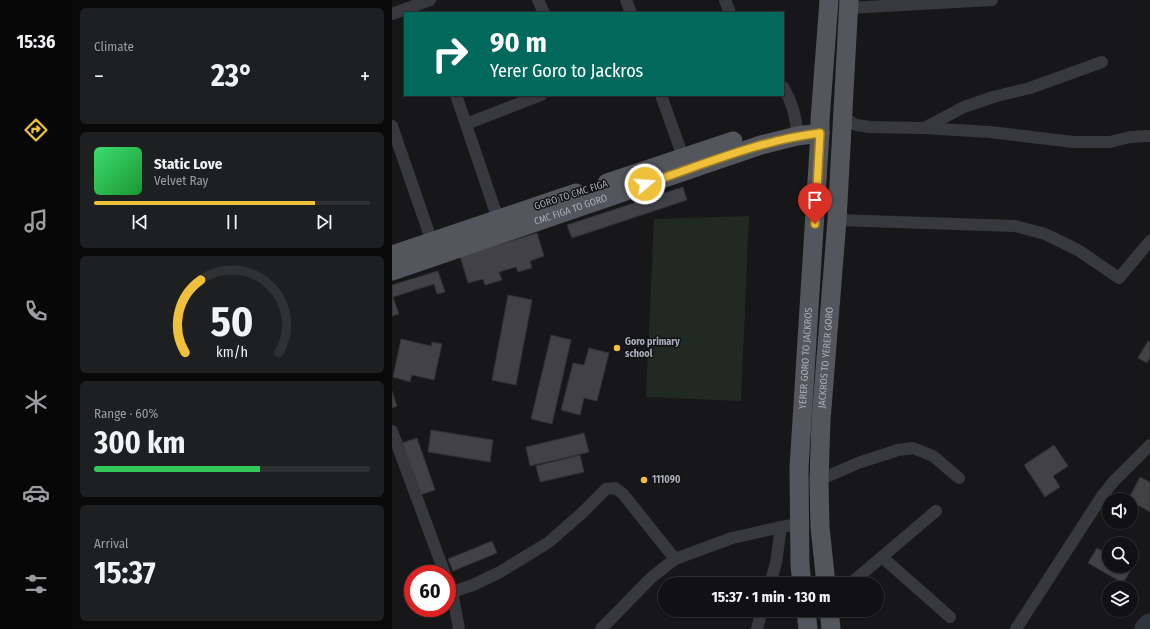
<!DOCTYPE html>
<html lang="en">
<head>
<meta charset="utf-8">
<style>
  body { margin:0; font-family:"Fira Sans Condensed",sans-serif; background:#1e1f21; color:#f1f3f6; height:100vh; display:flex; flex-direction:column; font-size:15px; white-space:nowrap }
  * { box-sizing:border-box; margin:0 }
  p { font-size:13px; color:#9c9da0 }
  .icon { flex:none; width:22px; height:22px; fill:none; stroke:currentColor; stroke-width:2; stroke-linecap:round; stroke-linejoin:round }
  .map { position:relative; flex:1; overflow:hidden }
  .drawer { display:flex; flex-direction:column; gap:8px; padding:8px; background:#09090a; width:320px }
  .drawer>* { flex:none }
  .top-card { position:absolute; left:12px; top:12px; width:380px; height:84px; border-radius:0px; box-shadow:0 1px 3px #0004,0 0 0 1px #303133; background:#00695c; color:#fff; overflow:hidden }
  .buttons { position:absolute; left:710px; top:493px; display:grid; gap:8px }
  .buttons a { display:grid; place-items:center; width:36px; height:36px; border-radius:50%; background:#111113; box-shadow:0 1px 3px #0004,0 0 0 1px #303133; font-size:20px }
  .speed { position:absolute; left:12px; top:565px; display:flex; gap:8px; font-size:20px; font-weight:700; text-align:center }
  .speed>* { display:grid; place-content:center; width:52px; height:52px; border-radius:50%; background:#111113; box-shadow:0 1px 3px #0004,0 0 0 1px #303133; line-height:1 }
  .speed .limit { border:6px solid #d22; background:#fff; color:#111 }
  .pin { position:absolute; display:grid; place-items:center; width:34px; height:34px; color:#fff; margin:-41px -17px; border-radius:50% 50% 50% 0; rotate:-45deg; box-shadow:0 0 4px #0007 }
  .pin .icon { rotate:45deg }
  .me { position:absolute; width:44px; margin:-22px; rotate:72deg; stroke-linejoin:round; filter:drop-shadow(0 0 3px #0008) }
  .turn { display:flex; align-items:center; gap:14px; height:84px; padding:0 20px; font-size:18px }
  .turn .icon { width:52px; height:52px; stroke-width:2.5 }
  .turn b { display:block; font-size:28px; line-height:34px }
  .big { font-size:30px; font-weight:700; line-height:1.1 }
  .drawer .tile { flex:1; display:flex; flex-direction:column; justify-content:center; gap:6px; min-width:0; padding:0 14px; border-radius:6px; background:#1e1f21 }
  .drawer .dial { align-items:center; gap:0 }
  .dial svg { height:104px; overflow:visible; fill:none; stroke:#303133; stroke-width:7; stroke-linecap:round; text-anchor:middle }
  .dial text { fill:#f1f3f6; stroke:none }
  .song { display:flex; align-items:center; gap:12px }
  .cover { width:48px; height:48px; border-radius:6px; background:linear-gradient(135deg,hsl(140 70% 55%),hsl(130 70% 35%)) }
  .played { height:4px; border-radius:2px; background:linear-gradient(90deg,#efc13a 80%,#303133 80%) }
  .keys { display:flex; justify-content:space-around; direction:ltr }
  .heat { display:flex; justify-content:space-between; align-items:center; font-size:22px; direction:ltr }
  .charge { height:6px; border-radius:3px; background:linear-gradient(90deg,#34c759 60%,#303133 0) }
  .trip { position:absolute; left:266px; top:577px; width:226px; height:40px; border-radius:20px; background:#111113; box-shadow:0 1px 3px #0004,0 0 0 1px #303133; font-weight:700; line-height:40px; text-align:center }
  main { display:flex; flex:1; min-height:0 }
  .menu { display:flex; flex-direction:column; width:72px; justify-content:space-around; align-items:center; background:#070708; color:#9c9da0 }
  .menu .icon { width:28px; height:28px }
  .menu .selected { color:#efc13a }
  .menu b { font-size:18px; color:#f1f3f6 }
  .map>svg:first-child { display:block }
  .green { fill:#212923 }
  .lines { fill:none; stroke-linecap:round; stroke-linejoin:round }
  .river { stroke:#2d353d; stroke-width:25 }
  .building { fill:#424246; stroke:#323135 }
  .minor { stroke:#38393e; stroke-width:12 }
  .primary { stroke:#54565d; stroke-width:19 }
  .route-casing { stroke:#9b7d26; stroke-width:10 }
  .route { stroke:#efc13a; stroke-width:7 }
  .poi-dot { fill:#efc13a; stroke:#121214; stroke-width:1.5 }
  .labels { text-anchor:middle; dominant-baseline:central; stroke-width:3; stroke-linejoin:round; paint-order:stroke }
  .street-label { font-size:10px; fill:#aaadb9; stroke:#121214 }
  .poi-label { font-size:10px; font-weight:bold; fill:#aaadb9; stroke:#121214; text-anchor:start }
</style>
</head>
<body>
<main>
<nav class="menu">
<b>15:36</b>
<svg class="icon selected" aria-label="directions" viewBox="0 0 24 24"><path d="M12 3l9 9-9 9-9-9zM9 14v-3h6M13 9l2 2-2 2"/></svg>
<svg class="icon" aria-label="music" viewBox="0 0 24 24"><path d="M9 18V5l10-2v13"/><circle cx="6" cy="18" r="3"/><circle cx="16" cy="16" r="3"/></svg>
<svg class="icon" aria-label="phone" viewBox="0 0 24 24"><path d="M5 4h4l2 5-3 2q2 4 5 5l2-3 5 2v4C11 20 4 13 5 4z"/></svg>
<svg class="icon" aria-label="climate" viewBox="0 0 24 24"><path d="M12 3v18M4 7l16 10M4 17L20 7"/></svg>
<svg class="icon" aria-label="car" viewBox="0 0 24 24"><path d="M5 17H2v-5l4-1 3-4h7l3 4 3 1v5h-3M9 17h6M6 11h13"/><circle cx="7" cy="17" r="2"/><circle cx="17" cy="17" r="2"/></svg>
<svg class="icon" aria-label="filters" viewBox="0 0 24 24"><path d="M4 7h16M4 17h16"/><circle cx="9" cy="7" r="2"/><circle cx="15" cy="17" r="2"/></svg>
</nav>
<section class="drawer">
<div class="tile"><p>Climate</p>
<div class="heat"><a>−</a><b class="big">23°</b><a>+</a></div>
</div>
<div class="tile">
<div class="song"><i class="cover"></i><div><b>Static Love</b><p>Velvet Ray</p></div></div>
<div class="played"></div>
<div class="keys"><svg class="icon" aria-label="previous" viewBox="0 0 24 24"><path d="M18 5L8 12l10 7zM5 5v14"/></svg><svg class="icon" aria-label="pause" viewBox="0 0 24 24"><path d="M8 5v14M16 5v14"/></svg><svg class="icon" aria-label="next" viewBox="0 0 24 24"><path d="M6 5l10 7-10 7zM19 5v14"/></svg></div>
</div>
<div class="tile dial"><svg viewBox="0 0 100 80">
<path d="M14 69A42 42 0 1 1 86 69"/>
<path d="M14 69A42 42 0 0 1 26 13" stroke="#efc13a"/>
<text x="50" y="56" font-size="32" font-weight="700">50</text>
<text x="50" y="72" font-size="11">km/h</text>
</svg></div>
<div class="tile"><p>Range · 60%</p><b class="big">300 km</b><div class="charge"></div></div>
<div class="tile"><p>Arrival</p><b class="big">15:37</b></div>
</section>
<div class="map">
<svg width="758" height="629" viewBox="0 0 758 629">
  <rect width="100%" height="100%" fill="#171719"/>
  <path class="green" d="M357 216 349 401 254 397 262 219Z"/>
  <g class="lines">
    <path class="river" d="M755 629 758 626"/>
  </g>
  <g class="building">
    <path d="M291 187 295 200 180 238 175 225Z"/>
    <path d="M145 233 152 256 138 261 140 268 126 272 124 267 107 272 110 280 93 285 91 279 76 283 68 256Z"/>
    <path d="M46 271 53 292 45 294 42 284 1 297 7 314 0 316V285Z"/>
    <path d="M116 295 140 300 124 385 100 380Z"/>
    <path d="M159 335 179 340 160 424 139 419Z"/>
    <path d="M9 339 39 346 40 342 50 344 42 380 20 375 18 382 1 377Z"/>
    <path d="M756 341 758 342V358L755 363 746 358Z"/>
    <path d="M197 348 217 353 205 401 192 398 188 415 169 410 181 363 192 365Z"/>
    <path d="M0 391 5 406 0 408Z"/>
    <path d="M39 430 101 440 98 462 36 452Z"/>
    <path d="M192 433 197 452 138 466 134 447Z"/>
    <path d="M25 438 43 490 28 495 10 443Z"/>
    <path d="M662 445 676 466 661 476 668 487 653 497 632 465Z"/>
    <path d="M188 455 192 472 148 482 144 466Z"/>
    <path d="M748 477 758 482V512L739 501V500H736Z"/>
    <path d="M100 541 105 553 61 571 56 559Z"/>
    <path d="M705 548 717 555V566H736L740 568 731 583 696 563Z"/>
  </g>
  <g class="lines">
    <g class="minor">
      <path d="M146 0 152 13"/>
      <path d="M234 0 239 13"/>
      <path d="M333 0 338 13"/>
      <path d="M456 8 600 0"/>
      <path d="M0 14 38 0"/>
      <path d="M391 87C400 102 405 118 405 136"/>
      <path d="M64 95 106 219"/>
      <path d="M269 95 291 157"/>
      <path d="M451 117 464 125 478 127 531 128 598 132 681 142H718L738 137 758 136"/>
      <path d="M74 124 149 95"/>
      <path d="M0 126 40 242"/>
      <path d="M532 128 572 107 601 97 638 88 710 62"/>
      <path d="M445 220 623 226 653 234 686 250 727 278 758 241"/>
      <path d="M0 431 53 574"/>
      <path d="M427 480 466 463 506 450 521 448 541 456 567 478"/>
      <path d="M490 557 558 617"/>
      <path d="M55 578 60 592 67 629"/>
      <path d="M378 584 384 563 389 527"/>
      <path d="M458 584 544 511"/>
      <path d="M60 592 81 585 108 572 157 542 190 513 214 489 223 488 231 494 283 559"/>
      <path d="M209 629 260 577 283 559 340 538 389 527 407 524"/>
      <path d="M365 629 370 610"/>
      <path d="M624 629 710 496 722 481 758 445"/>
    </g>
    <g class="primary">
      <path d="M215 183 341 141"/>
      <path d="M0 255 184 193"/>
      <path id="s1" d="M0 271 369 145 405 136 428 133"/>
      <path id="s2" d="M410 584 408 565 407 468 428 133V120L437 0"/>
      <path id="s3" d="M434 584 428 527 427 480 429 420 445 220 457 0"/>
      <path d="M414 610 416 629"/>
      <path d="M437 610 439 629"/>
    </g>
  </g>
  <g class="lines">
    <g class="route-casing">
      <path id="route" d="M253 184C311 165 368 140 428 133L423 224"/>
    </g>
    <use href="#route" class="route"/>
  </g>
  <g class="poi-dot">
    <circle cx="225" cy="348" r="4"/>
    <circle cx="252" cy="480" r="4"/>
  </g>
  <g class="labels">
    <g class="street-label">
      <text transform="translate(179 195) rotate(-18)">GORO TO CMC FIGA</text>
      <text stroke="none"><textPath href="#s1" startOffset="189">CMC FIGA TO GORO</textPath></text>
      <text stroke="none"><textPath href="#s2" startOffset="226">YERER GORO TO JACKROS</textPath></text>
      <text stroke="none"><textPath href="#s3" startOffset="227">JACKROS TO YERER GORO</textPath></text>
    </g>
    <g class="poi-label">
      <text x="233" y="342">Goro primary<tspan x="233" dy="12">school</tspan></text>
      <text x="260" y="480">111090</text>
    </g>
  </g>
</svg>
<div class="buttons">
<a><svg class="icon" aria-label="sound" viewBox="0 0 24 24"><path d="M4 9h4l5-4v14l-5-4H4zM17 9q2 3 0 6"/></svg></a>
<a><svg class="icon" aria-label="search" viewBox="0 0 24 24"><circle cx="10" cy="10" r="6"/><path d="M15 15l6 6"/></svg></a>
<a><svg class="icon" aria-label="layers" viewBox="0 0 24 24"><path d="M12 4l9 5-9 5-9-5zM3 14l9 5 9-5"/></svg></a>
</div>
<div class="speed"><div class="limit">60</div></div>
<div class="pin" style="left:423px;top:224px;background:#d93025"><svg class="icon" aria-label="arrive" viewBox="0 0 24 24"><path d="M6 21V4h12l-3 4 3 4H6"/></svg></div>
<svg class="me" style="left:253px;top:184px" viewBox="-20 -20 40 40"><circle r="17" fill="#efc13a" stroke="#fff" stroke-width="3"/><path d="M0-11L8 9 0 5-8 9z" fill="#fff"/></svg>
<div class="trip">15:37 · 1 min · 130 m</div>
<div class="top-card">
<div class="turn"><svg class="icon" aria-label="right" viewBox="0 0 24 24"><path d="M7 20v-9h11M14 6l5 5-5 5"/></svg><div><b>90 m</b>Yerer Goro to Jackros</div></div>
</div>
</div>
</main>
</body>
</html>
